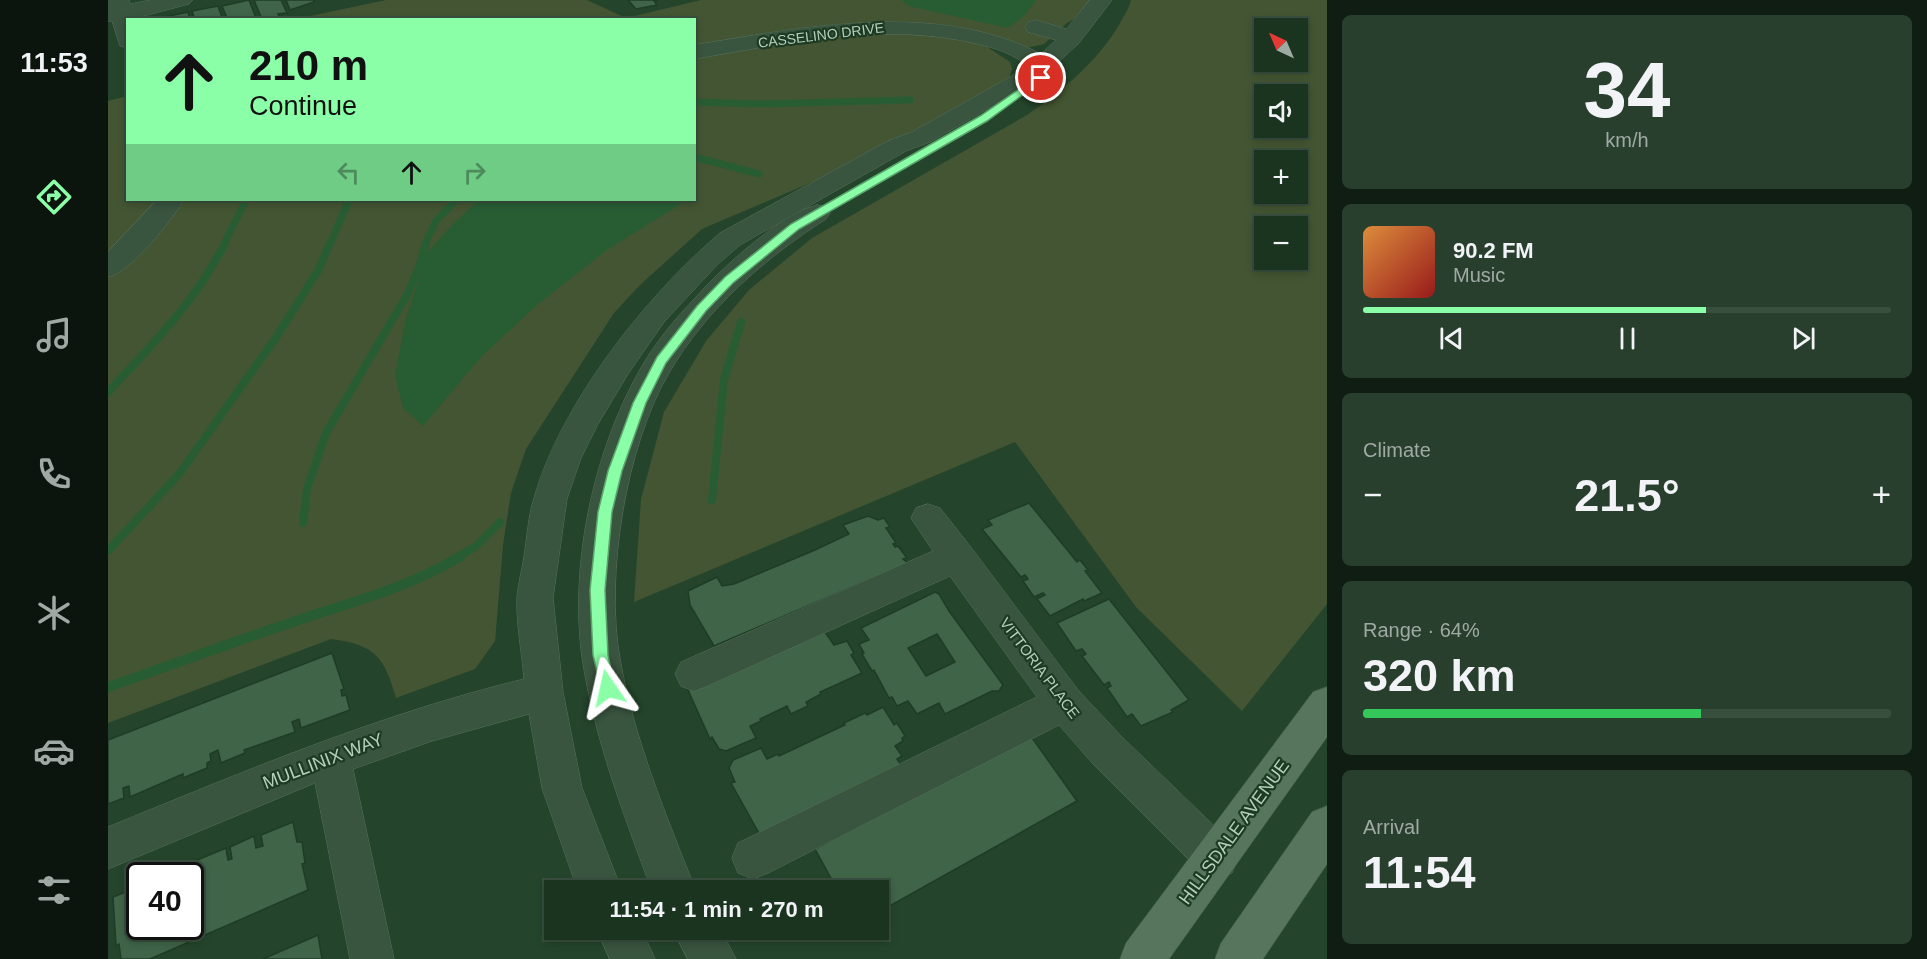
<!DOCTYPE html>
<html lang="en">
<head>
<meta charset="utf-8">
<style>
  body { margin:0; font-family:Arial,sans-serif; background:#283f2d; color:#f1f3f6; height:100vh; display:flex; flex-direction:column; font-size:22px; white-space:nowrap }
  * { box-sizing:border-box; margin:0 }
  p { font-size:20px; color:#a0aaa5 }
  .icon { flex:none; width:33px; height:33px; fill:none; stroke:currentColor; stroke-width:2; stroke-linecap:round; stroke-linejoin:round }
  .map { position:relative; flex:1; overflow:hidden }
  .details { display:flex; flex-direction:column; gap:15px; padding:15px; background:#0f1d12; width:600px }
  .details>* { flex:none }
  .hud { position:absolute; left:18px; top:18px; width:570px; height:183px; border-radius:0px; box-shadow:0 3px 9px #0003,0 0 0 2px #394f3e; background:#8affa7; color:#111; overflow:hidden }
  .needle { width:39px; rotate:316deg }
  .tools { position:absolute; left:1146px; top:18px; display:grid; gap:12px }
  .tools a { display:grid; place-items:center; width:54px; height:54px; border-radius:0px; background:#1b3420; box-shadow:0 3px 9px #0003,0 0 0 2px #394f3e; font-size:30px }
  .speed { position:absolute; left:18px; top:862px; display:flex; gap:12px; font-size:30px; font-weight:700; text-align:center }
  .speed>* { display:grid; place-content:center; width:78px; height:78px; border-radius:50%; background:#1b3420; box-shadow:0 3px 9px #0003,0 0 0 2px #394f3e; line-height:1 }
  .speed .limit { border:3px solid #111; border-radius:9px; background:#fff; color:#111 }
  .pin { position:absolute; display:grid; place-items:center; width:51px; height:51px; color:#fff; margin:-26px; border:3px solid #fff; border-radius:50%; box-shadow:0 2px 6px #0007 }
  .me { position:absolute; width:66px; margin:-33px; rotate:349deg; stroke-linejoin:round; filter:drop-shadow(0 0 4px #0008) }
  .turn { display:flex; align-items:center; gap:21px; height:126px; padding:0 24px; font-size:27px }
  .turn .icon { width:78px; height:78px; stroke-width:2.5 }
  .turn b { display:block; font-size:42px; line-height:51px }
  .lanes { display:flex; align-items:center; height:57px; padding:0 24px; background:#0003; justify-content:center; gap:30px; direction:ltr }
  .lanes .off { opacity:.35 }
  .big { font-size:45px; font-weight:800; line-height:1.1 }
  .details .card { flex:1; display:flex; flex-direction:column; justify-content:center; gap:9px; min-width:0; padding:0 21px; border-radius:9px; background:#283f2d }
  .details .dial { align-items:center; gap:0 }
  .dial b { font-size:78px; line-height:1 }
  .song { display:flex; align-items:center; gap:18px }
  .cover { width:72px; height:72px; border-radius:9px; background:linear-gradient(135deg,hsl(30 70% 55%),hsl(0 70% 35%)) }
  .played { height:6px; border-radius:3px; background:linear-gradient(90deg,#8affa7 65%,#394f3e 65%) }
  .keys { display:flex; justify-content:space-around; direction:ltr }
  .heat { display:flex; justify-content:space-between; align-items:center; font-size:33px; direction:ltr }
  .charge { height:9px; border-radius:4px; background:linear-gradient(90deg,#34c759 64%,#394f3e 0) }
  .trip { position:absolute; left:436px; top:880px; width:345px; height:60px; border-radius:0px; background:#1b3420; box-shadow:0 3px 9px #0003,0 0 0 2px #394f3e; font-weight:800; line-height:60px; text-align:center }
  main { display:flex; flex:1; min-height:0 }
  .menu { display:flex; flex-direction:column; width:108px; justify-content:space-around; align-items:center; background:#0b150d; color:#a0aaa5 }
  .menu .icon { width:42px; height:42px }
  .menu .on { color:#8affa7 }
  .menu b { font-size:27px; color:#f1f3f6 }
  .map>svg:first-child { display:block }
  .green { fill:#435532; fill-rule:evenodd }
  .water { fill:#285d34 }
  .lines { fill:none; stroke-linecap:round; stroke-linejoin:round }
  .stream-far2 { stroke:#285d34; stroke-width:7 }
  .stream-far1 { stroke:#285d34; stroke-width:8 }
  .stream { stroke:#285d34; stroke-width:10 }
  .building { fill:#3f6448; stroke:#1f3c25; stroke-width:1.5; fill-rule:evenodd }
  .minor-casing { stroke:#57715d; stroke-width:1 }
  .major-casing { stroke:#45604b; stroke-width:1 }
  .minor { fill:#39543f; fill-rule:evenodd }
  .major { fill:#57745d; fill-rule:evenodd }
  .route { fill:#8affa7; stroke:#5aa66d; stroke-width:1.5 }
  .labels { text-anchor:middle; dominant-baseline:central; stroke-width:4.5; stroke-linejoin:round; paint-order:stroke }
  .far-street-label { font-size:14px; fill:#b6cebc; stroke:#1d3a23 }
  .street-label { font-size:15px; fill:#b6cebc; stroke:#1d3a23 }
  .near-street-label { font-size:18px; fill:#b6cebc; stroke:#1d3a23 }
</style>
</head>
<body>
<main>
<nav class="menu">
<b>11:53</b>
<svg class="icon on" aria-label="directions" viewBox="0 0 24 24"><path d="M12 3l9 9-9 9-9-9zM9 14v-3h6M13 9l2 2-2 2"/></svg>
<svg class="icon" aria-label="music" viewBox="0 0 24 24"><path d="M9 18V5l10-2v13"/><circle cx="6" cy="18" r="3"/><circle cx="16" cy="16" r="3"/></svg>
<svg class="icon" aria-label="phone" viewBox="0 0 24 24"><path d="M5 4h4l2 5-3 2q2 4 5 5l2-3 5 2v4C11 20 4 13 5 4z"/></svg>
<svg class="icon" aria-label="climate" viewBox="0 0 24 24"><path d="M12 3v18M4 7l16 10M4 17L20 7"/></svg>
<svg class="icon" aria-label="car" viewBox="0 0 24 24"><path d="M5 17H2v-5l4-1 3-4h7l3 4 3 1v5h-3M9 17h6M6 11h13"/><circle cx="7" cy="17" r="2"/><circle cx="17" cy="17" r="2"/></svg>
<svg class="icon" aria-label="filters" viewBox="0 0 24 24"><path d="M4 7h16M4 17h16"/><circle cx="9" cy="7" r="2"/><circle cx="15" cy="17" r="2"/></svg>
</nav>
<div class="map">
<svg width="1219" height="959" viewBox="0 0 1219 959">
  <rect width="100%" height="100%" fill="#24452b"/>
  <g class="green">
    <path d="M278 0H479L518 18 593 0H993L990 6 959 23 936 44 910 50 878 46 902 62 904 69 901 79 789 146 594 229 532 285 506 313 418 449 403 493 395 545 387 641 367 669 288 698C276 656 267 645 223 639L0 723V101L19 96 20 200H586V20L188 19Z"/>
    <path d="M1023 0H1219V604L1134 711 1028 607 907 442 526 602 533 499 556 412 598 341 641 290 704 238 919 115C955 90 988 63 1011 25 1015 17 1021 9 1023 0ZM1156 28H1190V62H1156ZM1190 94V128H1156V94ZM1156 160H1190V194H1156ZM1190 226V260H1156V226Z"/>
  </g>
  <g class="water">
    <path d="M794 0H928L917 15 900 28 800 6Z"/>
    <path d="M371 200H579L499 250 429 305 373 357 315 426 295 408 287 375 298 318 319 253 343 226Z"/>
  </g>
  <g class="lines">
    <g class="stream-far2">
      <path d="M586 102 651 104 802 100"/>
      <path d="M586 157 651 174"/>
      <path d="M116 244 138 200"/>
      <path d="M222 244 241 200"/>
      <path d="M317 244 328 221 348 200"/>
    </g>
    <g class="stream-far1">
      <path d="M0 392C44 345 88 301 117 243"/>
      <path d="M604 500 616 380 633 322"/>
      <path d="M195 523 199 489 218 433 299 295 311 267 318 243"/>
      <path d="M0 551 72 473 169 336 211 269 222 243"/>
      <path d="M350 557 367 547 392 522"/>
    </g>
    <path class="stream" d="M0 687C64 665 127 641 191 620 247 601 302 587 353 556"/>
  </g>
  <g class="building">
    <path d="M141 0 148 18 120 20 114 6Z"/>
    <path d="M146 0H173L179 13 170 14 172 18 151 20 153 17Z"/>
    <path d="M178 0H206V2L182 10Z"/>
    <path d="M520 0H550L546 1 549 5 528 9Z"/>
    <path d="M110 6 115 20H87L84 11Z"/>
    <path d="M80 12 82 20 52 18Z"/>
    <path d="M921 503 969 562 972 560 980 570 977 571 994 593 976 601 975 599 942 616 929 599 937 595 935 593 926 597 915 581 920 579 917 575 913 577 874 529 884 525 880 520Z"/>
    <path d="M760 516 770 520 776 518 782 527 778 528 788 543 785 544 787 547 790 546 799 558 795 559 800 563 606 646 582 605 580 591 609 577 614 586 626 584 707 550 741 534 735 525Z"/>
    <path d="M827 592 831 594 841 611 895 685 891 691H884L837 714 831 703 809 714 800 701 789 706 784 697 781 698 766 670 764 671 754 654 756 653 751 644 761 640 753 628ZM829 634 847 662 818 676 800 648Z"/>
    <path d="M1001 599 1081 700 1063 710 1065 712 1033 726 1024 714 1019 717 999 688 1003 686 1001 682 996 685 974 656 978 654 974 649 968 651 949 623Z"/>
    <path d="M717 632 726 645 739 641 746 653 743 655 754 673 712 692 713 694 698 702 700 706 683 714 679 706 652 719 653 721 642 726 648 738 618 751 611 749 604 737 602 739 580 690Z"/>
    <path d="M224 653 236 689 233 690 234 696 238 695 242 710 193 728 191 719 184 722 187 732 136 750 137 753 113 763 110 750 102 754 103 761 99 763V768L75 778V774L22 797 21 786 15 788 16 798 0 804V740Z"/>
    <path d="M775 707 786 725 789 723 797 736 794 738 795 741 787 746 794 756 789 759 793 765 652 835 623 783 627 782 621 768 625 760 653 748 659 759 670 754 671 756 737 725 736 723 757 713 759 715Z"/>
    <path d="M922 735 969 801 771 912V891H730L707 849Z"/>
    <path d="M185 822 189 842H194L197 863 194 864 200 890 42 959H13L11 944 8 946 5 897 32 886V927H82V876H77L75 866 118 848 120 860 124 859 122 847 146 836 148 848 155 846 153 835Z"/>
    <path d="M210 935 214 959H155Z"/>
  </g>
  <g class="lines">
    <g class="minor-casing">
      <g id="minor">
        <path d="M0 0H21L22 4 43 0H85L81 4 20 20V48L12 46 4 21H0Z"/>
        <path d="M982 0H1004L971 43 945 67 947 71 937 87 929 89 920 86 822 142 798 151 632 245 610 264 556 322 520 374 490 424 473 458 459 499 445 598 455 692 474 788 514 891H470L434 788 421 714 324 741 245 769 286 959H242L207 783 0 869V827C137 771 272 714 416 679 414 653 408 624 409 597 410 584 414 570 416 557 419 538 420 517 426 498 453 403 538 296 612 233L780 141 804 132 920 67C907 54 887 48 870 44 775 21 680 43 586 59V45C698 27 828 0 933 54L948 40 920 32 917 27 920 22 928 20 958 29Z"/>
        <path d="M49 200H76C62 222 24 271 0 277V252Z"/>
        <path d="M709 205 718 207 722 213 718 219C657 258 598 309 561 373 518 446 497 575 512 659 526 739 558 815 588 891H544C516 815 486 738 474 657 461 561 487 444 537 361 551 338 569 317 588 297 614 268 671 215 709 205Z"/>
        <path d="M820 504 832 508 862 546 970 690 1014 737 1124 843 1130 858 1124 873 1109 879 1094 873 986 765 951 725 660 873 645 879 630 873 624 858 630 843 929 697 842 576 599 686 586 691 573 686 567 674 573 662 825 551 803 518 808 508Z"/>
        <path d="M489 930H534L547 959H502Z"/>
        <path d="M565 930H613L628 959H580Z"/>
      </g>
    </g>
    <g class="major-casing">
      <g id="major">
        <path d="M1219 687V737L1061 959H1012L1018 943 1205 692Z"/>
        <path d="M1219 806V864L1155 959H1107L1113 943 1204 812Z"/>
      </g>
    </g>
    <use href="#minor" class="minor"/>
    <use href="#major" class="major"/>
  </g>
  <path class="route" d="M930 76 938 78 879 121 691 229 625 283 598 311 558 363 538 403 514 471 504 512 497 590 500 655 507 688 505 694 500 696 494 694 485 655 482 590 490 512 500 471 525 403 549 357 589 306 617 277 683 224 872 116Z"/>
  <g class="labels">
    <g class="far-street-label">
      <text transform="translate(713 35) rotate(-7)">CASSELINO DRIVE</text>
    </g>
    <g class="street-label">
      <text transform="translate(932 668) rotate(53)">VITTORIA PLACE</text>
    </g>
    <g class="near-street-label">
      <text transform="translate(215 761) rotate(-21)">MULLINIX WAY</text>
      <text transform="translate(1126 832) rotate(-54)">HILLSDALE AVENUE</text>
    </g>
  </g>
</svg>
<div class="tools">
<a><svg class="needle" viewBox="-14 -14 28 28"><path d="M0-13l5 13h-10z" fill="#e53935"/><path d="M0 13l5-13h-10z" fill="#a0aaa5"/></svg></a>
<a><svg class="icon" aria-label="sound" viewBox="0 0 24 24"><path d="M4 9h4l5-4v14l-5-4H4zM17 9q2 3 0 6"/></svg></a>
<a>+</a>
<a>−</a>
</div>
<div class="speed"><div class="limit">40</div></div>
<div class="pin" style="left:933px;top:78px;background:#d93025"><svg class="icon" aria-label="arrive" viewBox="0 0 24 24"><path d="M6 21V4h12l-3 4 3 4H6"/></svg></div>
<svg class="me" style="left:500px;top:688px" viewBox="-20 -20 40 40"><path d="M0-17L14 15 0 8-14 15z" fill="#8affa7" stroke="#fff" stroke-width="4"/></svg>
<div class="trip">11:54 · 1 min · 270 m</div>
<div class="hud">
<div class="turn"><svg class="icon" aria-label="ahead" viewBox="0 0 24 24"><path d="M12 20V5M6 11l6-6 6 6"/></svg><div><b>210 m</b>Continue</div></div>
<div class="lanes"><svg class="icon off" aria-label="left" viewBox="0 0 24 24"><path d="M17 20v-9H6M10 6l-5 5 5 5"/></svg><svg class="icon" aria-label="ahead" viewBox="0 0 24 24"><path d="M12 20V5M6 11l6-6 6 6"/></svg><svg class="icon off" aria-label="right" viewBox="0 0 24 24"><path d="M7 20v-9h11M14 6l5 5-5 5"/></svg></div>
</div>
</div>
<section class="details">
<div class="card dial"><b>34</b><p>km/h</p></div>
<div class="card">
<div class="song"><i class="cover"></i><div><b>90.2 FM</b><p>Music</p></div></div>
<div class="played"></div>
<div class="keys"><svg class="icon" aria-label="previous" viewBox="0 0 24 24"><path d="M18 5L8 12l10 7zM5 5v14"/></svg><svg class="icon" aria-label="pause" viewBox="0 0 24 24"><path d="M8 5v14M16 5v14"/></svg><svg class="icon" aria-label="next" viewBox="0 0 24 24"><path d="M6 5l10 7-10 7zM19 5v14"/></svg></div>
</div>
<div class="card"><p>Climate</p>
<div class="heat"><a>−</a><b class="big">21.5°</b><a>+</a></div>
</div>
<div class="card"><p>Range · 64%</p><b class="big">320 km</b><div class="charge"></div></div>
<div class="card"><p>Arrival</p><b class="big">11:54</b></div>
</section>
</main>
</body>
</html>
